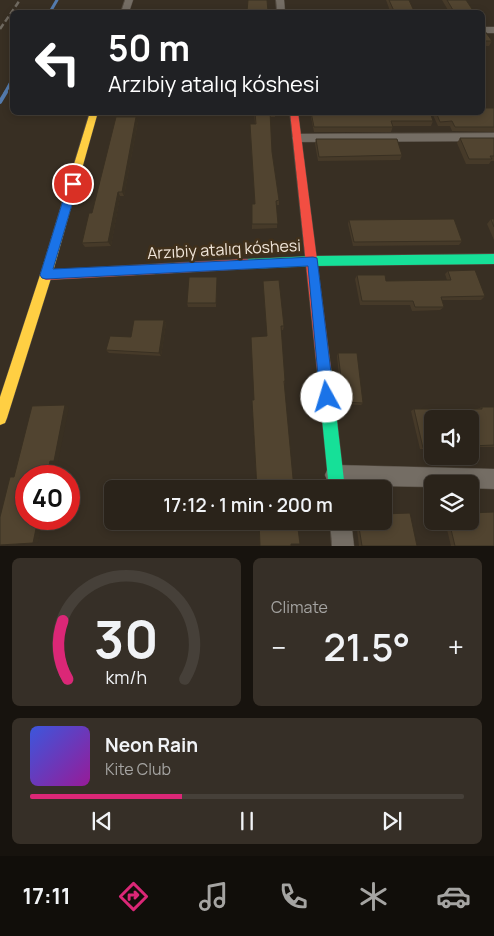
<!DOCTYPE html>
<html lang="en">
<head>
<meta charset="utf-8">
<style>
  body { margin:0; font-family:Manrope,sans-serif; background:#362f27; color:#f1f3f6; height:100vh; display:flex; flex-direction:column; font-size:19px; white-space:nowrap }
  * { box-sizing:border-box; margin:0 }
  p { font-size:16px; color:#a5a4a2 }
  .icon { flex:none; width:28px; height:28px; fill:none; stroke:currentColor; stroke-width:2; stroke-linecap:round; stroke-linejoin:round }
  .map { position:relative; height:546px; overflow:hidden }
  .panel { display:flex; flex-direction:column; gap:12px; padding:12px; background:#17130e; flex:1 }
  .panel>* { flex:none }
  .guide { position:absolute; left:10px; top:10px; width:475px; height:105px; border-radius:8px; box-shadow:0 2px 8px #0003,0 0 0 1px #464039; background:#202124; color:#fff; overflow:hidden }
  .controls { position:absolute; left:424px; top:410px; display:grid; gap:10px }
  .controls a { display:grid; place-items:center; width:55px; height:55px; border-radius:8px; background:#2a231a; box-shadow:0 2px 8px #0003,0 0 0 1px #464039; font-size:25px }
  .speed { position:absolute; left:15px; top:465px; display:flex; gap:10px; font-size:25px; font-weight:700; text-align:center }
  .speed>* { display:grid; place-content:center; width:65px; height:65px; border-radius:50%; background:#2a231a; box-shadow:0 2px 8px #0003,0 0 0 1px #464039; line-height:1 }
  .speed .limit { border:8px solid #d22; background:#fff; color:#111 }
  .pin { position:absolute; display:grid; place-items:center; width:42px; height:42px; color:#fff; margin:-21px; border:2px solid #fff; border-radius:50%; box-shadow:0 1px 5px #0007 }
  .me { position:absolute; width:55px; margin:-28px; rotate:354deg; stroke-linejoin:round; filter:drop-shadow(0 0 4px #0008) }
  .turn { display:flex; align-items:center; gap:18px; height:105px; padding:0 15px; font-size:22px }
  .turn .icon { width:65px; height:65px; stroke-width:2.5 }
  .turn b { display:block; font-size:35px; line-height:42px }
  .big { font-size:38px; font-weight:600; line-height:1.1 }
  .panel .widget { flex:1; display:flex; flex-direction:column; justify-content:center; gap:8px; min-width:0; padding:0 18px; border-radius:8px; background:#362f27 }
  .panel .dial { align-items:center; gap:0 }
  .dial svg { height:130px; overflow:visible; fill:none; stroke:#464039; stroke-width:7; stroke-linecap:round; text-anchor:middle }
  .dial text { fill:#f1f3f6; stroke:none }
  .song { display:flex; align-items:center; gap:15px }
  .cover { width:60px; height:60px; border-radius:8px; background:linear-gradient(135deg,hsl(230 70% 55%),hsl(300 70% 35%)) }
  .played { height:5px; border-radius:2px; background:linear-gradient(90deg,#db2777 35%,#464039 35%) }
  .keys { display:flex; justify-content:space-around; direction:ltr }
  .heat { display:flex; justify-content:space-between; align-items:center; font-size:28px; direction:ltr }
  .panel .tiles { flex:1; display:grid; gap:12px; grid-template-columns:1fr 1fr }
  .widget:last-child { grid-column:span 2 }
  .trip { position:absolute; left:104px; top:480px; width:288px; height:50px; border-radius:8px; background:#2a231a; box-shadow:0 2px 8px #0003,0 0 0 1px #464039; font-weight:600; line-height:50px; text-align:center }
  .tab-bar { display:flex; height:80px; justify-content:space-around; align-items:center; background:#110e0a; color:#a5a4a2 }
  .tab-bar .icon { width:35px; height:35px }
  .tab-bar .on { color:#db2777 }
  .tab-bar b { font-size:22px; color:#f1f3f6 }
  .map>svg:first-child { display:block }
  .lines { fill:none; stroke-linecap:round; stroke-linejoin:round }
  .stream-far1 { stroke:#547bad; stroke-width:3 }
  .stream { stroke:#547bad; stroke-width:4 }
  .street-casing { stroke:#544c42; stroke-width:1 }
  .fast-casing { stroke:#544c42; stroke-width:1 }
  .slow-casing { stroke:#544c42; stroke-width:1 }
  .jam-casing { stroke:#544c42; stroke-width:1 }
  .street { fill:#746d64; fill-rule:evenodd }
  .fast { fill:#16e098; fill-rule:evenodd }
  .slow { fill:#ffcf43; fill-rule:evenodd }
  .jam { fill:#f24e42; fill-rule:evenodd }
  .rail { stroke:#6f6960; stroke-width:2.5; stroke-dasharray:6 3; stroke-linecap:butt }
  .wall { fill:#463a29 }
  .shaded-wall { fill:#393022 }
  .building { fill:#514430; stroke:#393022 }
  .route { fill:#1a73e8; stroke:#114b97 }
  .labels { text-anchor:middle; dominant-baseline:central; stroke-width:5; stroke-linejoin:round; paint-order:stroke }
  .street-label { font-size:16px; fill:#f0e5d9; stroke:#40301b }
</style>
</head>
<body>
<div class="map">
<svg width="494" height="546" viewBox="0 0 494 546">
  <rect width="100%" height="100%" fill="#382f23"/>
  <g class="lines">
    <g class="stream-far1">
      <path d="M50 12 57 0"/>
      <path d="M5 93 12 80"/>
    </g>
    <path class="stream" d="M0 102 6 92"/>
    <g class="street-casing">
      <g id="street">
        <path d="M125 0H133L129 12H121Z"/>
        <path d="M276 0H284L285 12H277Z"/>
        <rect x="482" y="27" width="12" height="6"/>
        <path d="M494 133V141L298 142 292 138 298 134Z"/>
        <path d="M335 465 494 469V489L470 488V484H432V487L335 485 328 482 325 475 328 468Z"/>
        <path d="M330 521H351L354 546H332Z"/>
      </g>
    </g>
    <g class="fast-casing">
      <g id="fast">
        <path d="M494 254V264L313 266 247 269 243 267 241 264 243 261 247 259 313 256Z"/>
        <path d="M324 363 329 364 331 369 345 489H329L317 369 319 364Z"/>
      </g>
    </g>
    <g class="slow-casing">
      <path id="slow" d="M90 112H98L52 275 7 418 5 423 0 425V397L40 275Z"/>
    </g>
    <g class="jam-casing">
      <g id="jam">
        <path d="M290 112H298L331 369 329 374 324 375 319 374 317 369Z"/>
        <path d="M247 259 251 261 253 264 251 267 247 269 46 280 42 278 40 275 42 272 46 270Z"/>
      </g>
    </g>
    <use href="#street" class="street"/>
    <use href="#fast" class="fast"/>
    <use href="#slow" class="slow"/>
    <use href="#jam" class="jam"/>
    <path class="rail" d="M0 29 20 0"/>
  </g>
  <g class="wall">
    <path d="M386 0H409L414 11 448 10 442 0H466L474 12H339V10L390 11Z"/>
    <path d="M482 27 492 41 489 46H482Z"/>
    <path d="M494 108V132L452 131 450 126H438L432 113 433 112H482Z"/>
    <path d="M254 112H275V117H270L272 152 279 200V205H277V228L252 229V204H255L250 129 255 124Z"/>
    <path d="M310 112H430L433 121 431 126H393L391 132H314Z"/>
    <path d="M138 121 124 196H120L111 246 85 247 82 243 92 213Z"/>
    <path d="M460 138H494V161H491L489 164H466L457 143Z"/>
    <path d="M316 139 402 155 400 160 318 161 315 144Z"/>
    <path d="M491 219H494V240L487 224Z"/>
    <path d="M349 220 462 241 459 245 353 246 348 224Z"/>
    <path d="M448 271 485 296 481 300H442L444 307 440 310 412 311 410 305H360L355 279 357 275 386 281 447 280 445 274Z"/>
    <path d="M217 277 216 307H188L187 303Z"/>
    <path d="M263 281 284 326 283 330H281L285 381V383L284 384 267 336Z"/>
    <path d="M164 320 166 323 161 356 109 353 106 350 131 337Z"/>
    <path d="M338 353 363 403 361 405 342 404 337 356Z"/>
    <path d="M482 407H494V447H470V419H432V449H420L411 411 414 409H477Z"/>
    <path d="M356 521H382L417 546H359Z"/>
    <path d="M445 521H470L494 546H451Z"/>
  </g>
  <g class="shaded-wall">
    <path d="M136 117 138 121 124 196 122 192Z"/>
    <path d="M118 192 120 196 111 246 108 242Z"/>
    <path d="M164 320 166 323 161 356 159 353Z"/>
    <path d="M65 405 69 407 58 462 54 461Z"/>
    <path d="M50 461 54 462 51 476H47Z"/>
    <path d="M38 519H43L38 542 33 543Z"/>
  </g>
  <g class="building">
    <path d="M248 0H267L268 12H247Z"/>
    <path d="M389 0H409L414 11 453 10 447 0H466L474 12H340L339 10 394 11Z"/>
    <path d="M482 27 492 41H482Z"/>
    <path d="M482 108H494V127H455L452 121 440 122 436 112H482Z"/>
    <path d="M255 112H270L272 152 279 200 276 201 278 224H252V204H255L250 124H256Z"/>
    <path d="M311 112H430L433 121H391L393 127H314Z"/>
    <path d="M116 117H136L122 192H118L108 242 82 243 89 213H92Z"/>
    <path d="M460 138H494V156H490L492 159H469Z"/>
    <path d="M316 139H397L402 155 319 157Z"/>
    <path d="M454 219 462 241 354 242 349 220Z"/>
    <path d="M491 219H494V227Z"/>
    <path d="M475 270 485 296 441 297 444 307H415L413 301H362L357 275H385L386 281 451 280 448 271Z"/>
    <path d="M189 277H217L216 303H187Z"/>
    <path d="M279 280 284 326H281L285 381H284L294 489H257L252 400H254L251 337 267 336 263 281Z"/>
    <path d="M134 320H164L159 353 106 350 110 336 131 337Z"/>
    <path d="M338 353H357L363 403 344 402Z"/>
    <path d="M65 405 54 461H50L47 476H26V519H38L33 543 0 545V517L10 477H14L32 406Z"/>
    <path d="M482 407H494V445L470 446V419H432V447L423 448 414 409H482Z"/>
    <path d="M494 512V546H455L449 521H470V513Z"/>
    <path d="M410 513 417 546H362L358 521H382V514Z"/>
    <path d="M259 521H297L300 544H291V546H260Z"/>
  </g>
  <path class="route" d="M73 181 78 184 53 269 313 257 317 258 334 397 332 402 327 404 322 402 320 397 308 266 46 279 42 278 40 275 68 184Z"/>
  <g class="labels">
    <g class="street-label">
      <text transform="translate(224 249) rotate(-3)">Arzıbiy atalıq kóshesi</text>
    </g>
  </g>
</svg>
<div class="controls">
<a><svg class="icon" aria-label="sound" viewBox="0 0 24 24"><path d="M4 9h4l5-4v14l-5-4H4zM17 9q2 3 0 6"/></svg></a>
<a><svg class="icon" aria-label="layers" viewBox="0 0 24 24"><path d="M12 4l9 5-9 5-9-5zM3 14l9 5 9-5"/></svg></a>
</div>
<div class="speed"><div class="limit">40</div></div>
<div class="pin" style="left:73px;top:184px;background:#d93025"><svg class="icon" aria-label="arrive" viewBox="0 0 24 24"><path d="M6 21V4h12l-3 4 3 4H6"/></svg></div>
<svg class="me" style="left:327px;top:397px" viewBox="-20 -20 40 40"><circle r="19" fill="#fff"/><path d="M0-13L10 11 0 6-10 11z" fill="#1a73e8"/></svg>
<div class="trip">17:12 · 1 min · 200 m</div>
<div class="guide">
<div class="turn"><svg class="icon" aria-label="left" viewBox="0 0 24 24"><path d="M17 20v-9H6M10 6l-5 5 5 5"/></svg><div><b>50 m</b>Arzıbiy atalıq kóshesi</div></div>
</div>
</div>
<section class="panel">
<div class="tiles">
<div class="widget dial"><svg viewBox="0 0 100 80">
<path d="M14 69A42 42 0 1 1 86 69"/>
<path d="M14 69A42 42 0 0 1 11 33" stroke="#db2777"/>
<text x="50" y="56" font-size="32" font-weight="700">30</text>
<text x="50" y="72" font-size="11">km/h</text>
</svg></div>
<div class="widget"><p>Climate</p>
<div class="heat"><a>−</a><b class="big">21.5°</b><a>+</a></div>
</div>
<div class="widget">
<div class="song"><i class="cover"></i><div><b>Neon Rain</b><p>Kite Club</p></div></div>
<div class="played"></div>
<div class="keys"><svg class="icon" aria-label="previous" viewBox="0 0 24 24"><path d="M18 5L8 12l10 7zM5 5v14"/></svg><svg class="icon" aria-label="pause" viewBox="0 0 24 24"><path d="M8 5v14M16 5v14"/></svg><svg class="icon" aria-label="next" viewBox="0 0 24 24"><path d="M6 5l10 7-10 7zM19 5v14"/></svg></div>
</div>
</div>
</section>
<nav class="tab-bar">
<b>17:11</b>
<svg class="icon on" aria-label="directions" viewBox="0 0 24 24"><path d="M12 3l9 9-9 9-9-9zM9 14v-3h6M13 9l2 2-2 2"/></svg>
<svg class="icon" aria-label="music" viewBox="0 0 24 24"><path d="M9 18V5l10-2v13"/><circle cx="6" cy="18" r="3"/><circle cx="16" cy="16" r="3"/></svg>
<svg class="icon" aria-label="phone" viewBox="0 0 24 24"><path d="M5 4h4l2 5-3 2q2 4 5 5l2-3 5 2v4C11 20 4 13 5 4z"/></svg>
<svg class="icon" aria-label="climate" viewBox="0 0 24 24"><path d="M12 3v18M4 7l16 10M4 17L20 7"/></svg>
<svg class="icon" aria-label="car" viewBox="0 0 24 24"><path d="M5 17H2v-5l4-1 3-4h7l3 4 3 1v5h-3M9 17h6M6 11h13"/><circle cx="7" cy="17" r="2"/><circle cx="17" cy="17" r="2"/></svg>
</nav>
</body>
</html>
